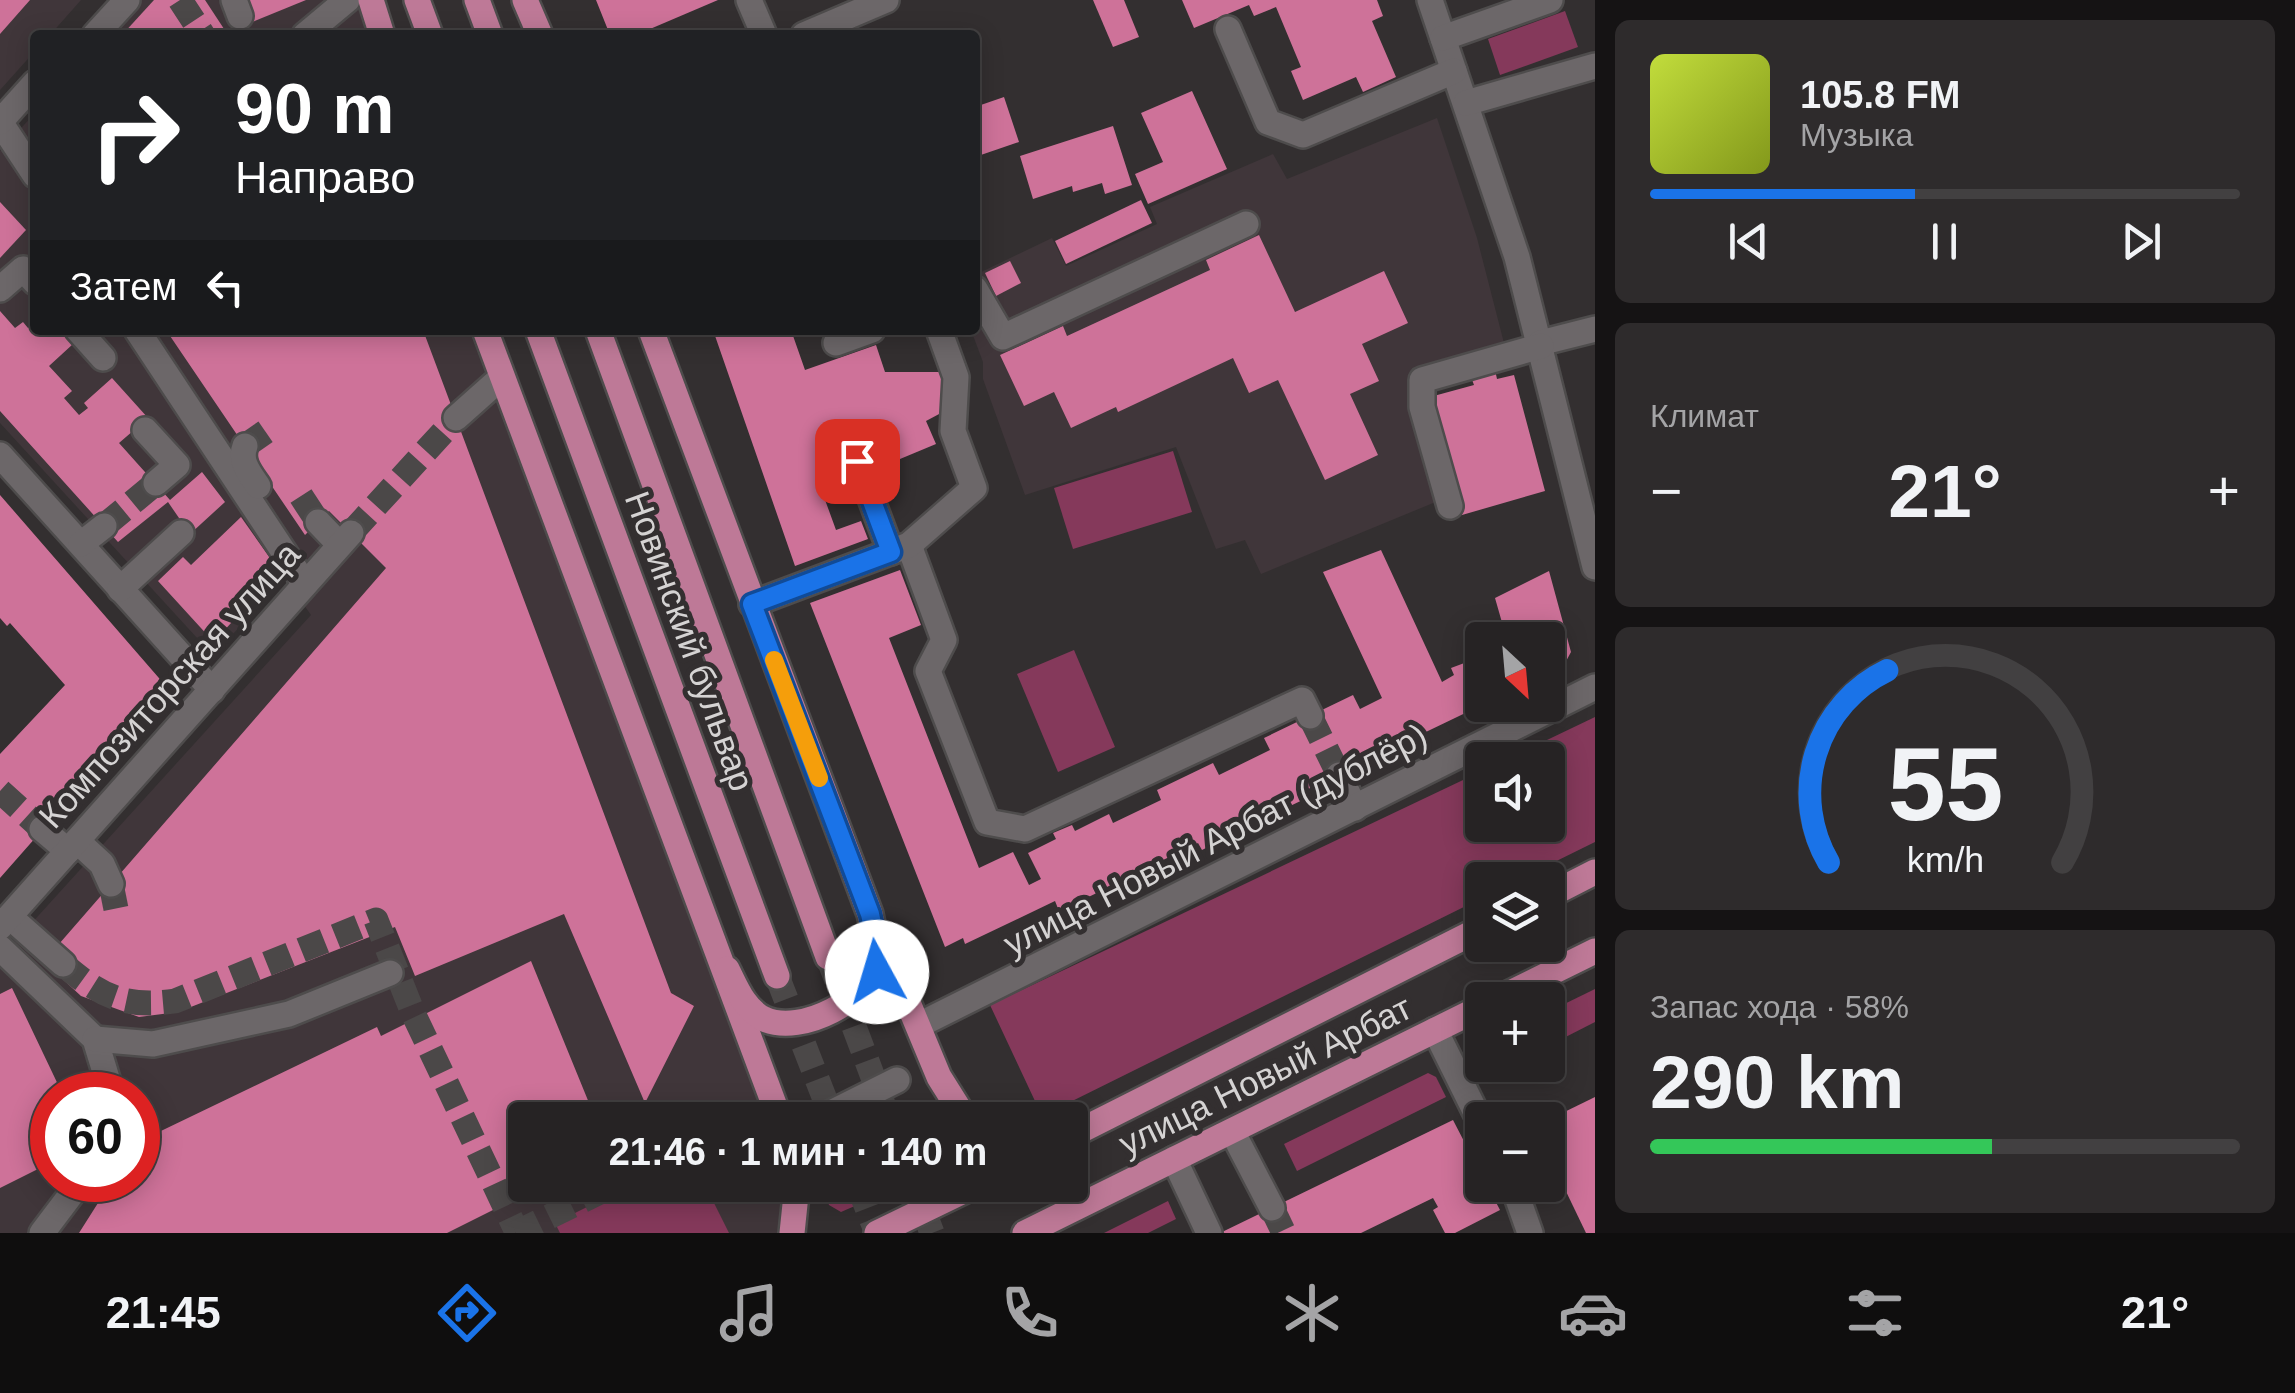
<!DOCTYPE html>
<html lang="ru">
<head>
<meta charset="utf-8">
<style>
  body { margin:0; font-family:Arial,sans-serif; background:#2e2b2c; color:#f1f3f6; height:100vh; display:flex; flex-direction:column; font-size:38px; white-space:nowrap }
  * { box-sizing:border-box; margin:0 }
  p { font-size:32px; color:#a4a4a6 }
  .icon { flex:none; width:55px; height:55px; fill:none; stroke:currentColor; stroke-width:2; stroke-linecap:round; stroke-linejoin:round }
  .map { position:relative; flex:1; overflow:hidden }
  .side { display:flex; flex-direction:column; gap:20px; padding:20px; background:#151314; width:700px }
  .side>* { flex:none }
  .hud { position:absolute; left:30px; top:30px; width:950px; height:305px; border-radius:10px; box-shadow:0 5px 25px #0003,0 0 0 2px #424041; background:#202124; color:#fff; overflow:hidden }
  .needle { width:65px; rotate:154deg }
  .buttons { position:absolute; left:1465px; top:622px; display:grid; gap:20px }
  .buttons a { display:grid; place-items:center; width:100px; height:100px; border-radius:10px; background:#262324; box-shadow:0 5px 25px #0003,0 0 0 2px #424041; font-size:50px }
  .speed { position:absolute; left:30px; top:1072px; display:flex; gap:20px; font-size:50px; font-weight:700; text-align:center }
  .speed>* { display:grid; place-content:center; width:130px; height:130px; border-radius:50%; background:#262324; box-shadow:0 5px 25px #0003,0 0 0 2px #424041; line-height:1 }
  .speed .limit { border:15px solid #d22; background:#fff; color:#111 }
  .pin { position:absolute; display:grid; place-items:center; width:85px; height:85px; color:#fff; margin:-42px; border-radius:20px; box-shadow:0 5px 15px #0006 }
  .me { position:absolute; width:110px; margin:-55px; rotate:354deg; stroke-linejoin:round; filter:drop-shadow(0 0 8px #0008) }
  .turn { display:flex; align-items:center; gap:35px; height:210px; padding:0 40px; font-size:45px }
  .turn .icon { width:130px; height:130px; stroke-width:2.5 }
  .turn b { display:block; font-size:70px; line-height:85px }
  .then { display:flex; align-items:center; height:95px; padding:0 40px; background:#0003; gap:20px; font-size:38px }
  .big { font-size:75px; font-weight:700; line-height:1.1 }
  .side .widget { flex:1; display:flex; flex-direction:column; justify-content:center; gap:15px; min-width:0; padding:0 35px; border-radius:15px; background:#2e2b2c }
  .side .dial { align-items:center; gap:0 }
  .dial svg { height:260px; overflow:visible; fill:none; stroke:#424041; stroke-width:7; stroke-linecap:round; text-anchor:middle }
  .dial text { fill:#f1f3f6; stroke:none }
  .song { display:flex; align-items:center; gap:30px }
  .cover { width:120px; height:120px; border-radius:15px; background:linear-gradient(135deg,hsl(70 70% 55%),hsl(70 70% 35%)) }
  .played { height:10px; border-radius:5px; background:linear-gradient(90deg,#1a73e8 45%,#424041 45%) }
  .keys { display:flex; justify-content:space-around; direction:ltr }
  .heat { display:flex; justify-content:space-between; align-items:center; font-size:55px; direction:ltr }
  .charge { height:15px; border-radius:8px; background:linear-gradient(90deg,#34c759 58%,#424041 0) }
  .trip { position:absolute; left:508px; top:1102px; width:580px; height:100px; border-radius:10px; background:#262324; box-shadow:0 5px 25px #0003,0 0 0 2px #424041; font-weight:700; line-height:100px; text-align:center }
  .menu { display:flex; height:160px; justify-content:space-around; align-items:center; background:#0f0e0e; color:#a4a4a6 }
  .menu .icon { width:70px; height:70px }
  .menu .selected { color:#1a73e8 }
  .menu b { font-size:45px; color:#f1f3f6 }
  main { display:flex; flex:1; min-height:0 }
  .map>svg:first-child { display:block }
  .built { fill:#40363a; fill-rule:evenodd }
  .green { fill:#85395b }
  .building { fill:#ce7299 }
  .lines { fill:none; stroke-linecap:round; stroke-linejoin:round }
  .minor-tunnel { stroke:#4b4848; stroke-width:25; stroke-dasharray:25 12; stroke-linecap:butt }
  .major-tunnel { stroke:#4b4848; stroke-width:25; stroke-dasharray:25 12; stroke-linecap:butt }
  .minor-casing { stroke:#4e4c4c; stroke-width:30 }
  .major-casing { stroke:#4e4c4c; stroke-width:30 }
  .minor { stroke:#6c6769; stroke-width:25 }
  .major { stroke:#be7997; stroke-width:25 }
  .route-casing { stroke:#114b97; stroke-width:25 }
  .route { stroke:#1a73e8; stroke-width:18 }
  .slow { stroke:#f59e0b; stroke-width:18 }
  .labels { text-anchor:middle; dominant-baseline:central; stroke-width:10; stroke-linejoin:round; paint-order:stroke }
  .street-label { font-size:35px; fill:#d5d3d3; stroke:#332f30 }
</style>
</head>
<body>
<main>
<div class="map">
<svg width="1595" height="1233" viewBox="0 0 1595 1233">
  <rect width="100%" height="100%" fill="#332f30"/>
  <g class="built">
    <path d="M0 0H81L50 35H35V51L0 90Z"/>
    <path d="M138 0H359L368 35H106Z"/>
    <path d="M35 113V330H469L765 1120H525V1185H785L778 1233H0V958L311 615 285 578 219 649 209 651 0 423V151ZM52 1095H138V1180H52Z"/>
    <path d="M1437 118 1477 238 1505 347 1414 373 1438 501 1261 574 1245 540 1216 549 1176 447 1025 495 983 379V362L971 330H975V275L1052 238 1066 266 1157 224 1150 207 1273 154 1287 179Z"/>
  </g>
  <g class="green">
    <path d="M1565 11 1578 47 1500 75 1488 39Z"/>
    <path d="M1173 451 1192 512 1073 549 1054 488Z"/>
    <path d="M1074 650 1115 747 1058 772 1017 674Z"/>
    <path d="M1595 717V842L1518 880H1482V898L1042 1116 990 1005 1482 771V825H1548V760H1505Z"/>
    <path d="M1595 989V1022L1548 1046V1012Z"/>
    <path d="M1428 1073 1436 1077 1446 1097 1297 1171 1284 1144Z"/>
    <path d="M631 1185H705L729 1233H560L555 1223Z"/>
    <path d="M822 1185H903L841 1212 829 1205Z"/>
    <path d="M1168 1201 1176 1219 1148 1233H1104Z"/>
  </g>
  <g class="building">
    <path d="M0 0H30L0 34Z"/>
    <path d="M154 0H205L228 35H122Z"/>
    <path d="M240 0H306L250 23Z"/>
    <path d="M596 0H718L636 35H610Z"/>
    <path d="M1093 0H1124L1139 37 1113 47Z"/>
    <path d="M1182 0H1377L1383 16 1372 21 1396 77 1363 92 1356 77 1303 100 1291 71 1301 67 1276 7 1254 16 1249 5 1194 28Z"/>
    <path d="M1192 91 1227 169 1148 204 1135 174 1163 162 1141 113Z"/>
    <path d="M1004 97 1019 142 975 157V107Z"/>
    <path d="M1113 126 1132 185 1105 194 1102 183 1073 192 1072 186 1033 199 1020 156Z"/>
    <path d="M1141 200 1152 223 1066 264 1055 241Z"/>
    <path d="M0 202 26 230 0 258Z"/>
    <path d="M1259 235 1295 312 1384 271 1408 323 1362 344 1379 381 1350 394 1378 455 1325 480 1278 380 1249 393 1233 358 1118 412 1116 407 1071 428 1054 392 1024 406 1000 355 1063 326 1067 336 1210 270 1206 260Z"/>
    <path d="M1010 261 1021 283 996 296 985 273Z"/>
    <path d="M0 311 15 328 23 322 28 328 35 322V330H60L73 344 49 366 72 391 64 398 79 415 88 408 84 403 112 378 148 418 119 443 170 500 202 472 225 502 190 534 168 502 118 542 0 411Z"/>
    <path d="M166 330H423L671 993 694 1006 645 1103 564 914 415 976 395 927 178 1012 139 1017 81 996 56 973 72 956 59 944 386 568 329 511 305 535Z"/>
    <path d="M713 330H791L805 370 876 345 885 372H942L941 413 926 421 936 444 900 459 893 440 841 459 851 487 824 497 836 530 861 521 868 539 795 566Z"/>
    <path d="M1495 370 1497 379 1514 375 1545 491 1462 515 1430 397 1474 385 1471 377Z"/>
    <path d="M0 495 165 685 162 694 0 878V754L65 685 10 623 7 626 0 618Z"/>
    <path d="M241 517 279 571 219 636 211 639 158 581 183 557 191 565Z"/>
    <path d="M1381 550 1442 682 1454 675 1451 668 1467 662 1464 656 1482 647V705L1378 755 1381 762 1362 771 1359 765 1308 789 1311 796 1288 807 1286 801 1223 831 1226 838 1202 850 1198 843 1126 878 1130 885 1104 897 1101 891 1059 911 1055 901 965 944 963 938 945 947 810 603 900 570 921 625 889 638 979 868 1013 852 1029 885 1041 879 1028 853 1056 839 1053 833 1072 825 1075 831 1109 814 1113 823 1161 800 1157 790 1213 763 1219 775 1270 750 1264 738 1353 695 1360 709 1382 698 1323 572Z"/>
    <path d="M1549 571 1571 652 1564 665 1548 674V640H1507L1495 598Z"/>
    <path d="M531 961 596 1120H525V1185H543L447 1233H79L98 1203 64 1180H138V1142L377 1027 381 1036Z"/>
    <path d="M12 988 63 1095H52V1172L44 1166 0 1188V994Z"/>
    <path d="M1595 1097V1233H1586L1548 1154V1120Z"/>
    <path d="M1453 1120 1482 1176V1185H1487L1500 1210 1455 1233H1445L1433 1210 1438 1207 1433 1198 1361 1233H1220Z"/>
  </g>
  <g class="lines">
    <g class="minor-tunnel">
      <path d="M180 0 203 35"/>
      <path d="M245 446 271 428"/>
      <path d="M301 496 318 522"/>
      <path d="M104 526 156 483"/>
      <path d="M351 533 456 418"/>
      <path d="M1310 716 1339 775"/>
      <path d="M0 791 42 829"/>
      <path d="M111 884 117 914"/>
      <path d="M63 964C101 997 126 1008 175 1001L376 920 413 1013 517 1232"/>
      <path d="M1272 1208 1284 1233"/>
      <path d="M516 1233 614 1185"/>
    </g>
    <g class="major-tunnel">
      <path d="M828 957 889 1120"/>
      <path d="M777 976 833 1120"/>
      <path d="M858 1185 877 1233"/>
      <path d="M914 1185 932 1233"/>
    </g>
    <g class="minor-casing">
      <g id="minor">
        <path d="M234 0 240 16"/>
        <path d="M749 0 764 35"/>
        <path d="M1430 0 1517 257 1595 567"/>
        <path d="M1228 29 1268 122 1303 135 1454 71"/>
        <path d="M95 35 127 0"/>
        <path d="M305 35 347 0"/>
        <path d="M804 35 886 0"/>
        <path d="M1443 38 1550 0"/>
        <path d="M1466 103 1595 66"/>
        <path d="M0 122 35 175"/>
        <path d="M0 122 35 83"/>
        <path d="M0 289 23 269 35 282"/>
        <path d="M975 289 1003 337 1246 224"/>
        <path d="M78 330 103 358"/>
        <path d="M137 330 305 584"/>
        <path d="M836 343 872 330"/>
        <path d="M1540 343 1595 329"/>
        <path d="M456 418 502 377"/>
        <path d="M145 430 177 465 156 483"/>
        <path d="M245 446C239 461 249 473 258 486"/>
        <path d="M0 455 212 690"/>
        <path d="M857 461 891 552"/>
        <path d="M1450 506 1422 407V380L1541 346"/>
        <path d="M318 522 340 545"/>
        <path d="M81 544 104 526"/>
        <path d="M909 545 944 640 928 671 987 822 1025 829 1302 700 1310 716"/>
        <path d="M120 589 181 533"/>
        <path d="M752 604 909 545 974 488 953 431 956 377 939 330"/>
        <path d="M1339 775 1355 808"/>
        <path d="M42 829 68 851"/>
        <path d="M77 841 102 864 111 884"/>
        <path d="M10 917 63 964"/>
        <path d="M0 927 351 533"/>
        <path d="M0 948 95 1039 112 1095"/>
        <path d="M919 1025 1595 687"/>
        <path d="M1435 1030 1482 1125"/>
        <path d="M95 1039 153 1044 289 1014 390 973"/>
        <path d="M817 1120 897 1080"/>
        <path d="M1232 1131 1272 1208"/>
        <path d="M1174 1159 1209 1233"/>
        <path d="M1513 1185 1530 1233"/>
        <path d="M42 1233 76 1188"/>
      </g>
    </g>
    <g class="major-casing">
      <g id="major">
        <path d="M371 0 382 35"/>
        <path d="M417 0 430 35"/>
        <path d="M477 0 490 35"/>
        <path d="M525 0 540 35"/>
        <path d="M485 330 780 1120"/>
        <path d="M538 330 777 976"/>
        <path d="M598 330 828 957"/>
        <path d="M651 330 870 914 880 961C869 999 802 1036 764 1019 744 1009 736 987 727 969"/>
        <path d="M1548 896 1595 872"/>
        <path d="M882 940 939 1077 966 1120"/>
        <path d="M1496 1000 1595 951"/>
        <path d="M1070 1136 1482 928"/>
        <path d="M792 1233 797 1185"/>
        <path d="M877 1233 976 1185"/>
        <path d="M1025 1233 1482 1007"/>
      </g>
    </g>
    <use href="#minor" class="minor"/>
    <use href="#major" class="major"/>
  </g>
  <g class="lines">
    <g class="route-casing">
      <path id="route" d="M857 461 891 552 752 604 870 914 880 961 877 972"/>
    </g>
    <use href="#route" class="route"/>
    <path class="slow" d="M774 660 819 778"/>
  </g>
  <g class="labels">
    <g class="street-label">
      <text transform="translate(690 641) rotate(70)">Новинский бульвар</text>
      <text transform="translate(169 685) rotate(-48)">Композиторская улица</text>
      <text transform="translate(1215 839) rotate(-27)">улица Новый Арбат (дублёр)</text>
      <text transform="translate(1265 1075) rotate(-26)">улица Новый Арбат</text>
    </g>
  </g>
</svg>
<div class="buttons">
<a><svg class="needle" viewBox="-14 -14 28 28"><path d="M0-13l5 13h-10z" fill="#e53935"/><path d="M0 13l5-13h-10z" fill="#a4a4a6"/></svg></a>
<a><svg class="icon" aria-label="sound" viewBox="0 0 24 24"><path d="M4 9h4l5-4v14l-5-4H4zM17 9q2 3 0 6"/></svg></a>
<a><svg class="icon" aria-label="layers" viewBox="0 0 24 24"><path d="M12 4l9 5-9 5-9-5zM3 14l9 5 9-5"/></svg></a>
<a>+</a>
<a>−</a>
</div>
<div class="speed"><div class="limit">60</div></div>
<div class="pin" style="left:857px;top:461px;background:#d93025"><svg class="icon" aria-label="arrive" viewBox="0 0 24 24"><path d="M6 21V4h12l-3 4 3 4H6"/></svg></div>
<svg class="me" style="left:877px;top:972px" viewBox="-20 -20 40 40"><circle r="19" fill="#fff"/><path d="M0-13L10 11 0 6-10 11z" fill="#1a73e8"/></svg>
<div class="trip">21:46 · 1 мин · 140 m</div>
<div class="hud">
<div class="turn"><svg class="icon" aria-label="right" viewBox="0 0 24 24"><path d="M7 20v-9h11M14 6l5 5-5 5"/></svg><div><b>90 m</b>Направо</div></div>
<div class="then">Затем<svg class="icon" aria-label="left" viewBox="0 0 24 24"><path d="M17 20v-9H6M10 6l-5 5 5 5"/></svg></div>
</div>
</div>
<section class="side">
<div class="widget">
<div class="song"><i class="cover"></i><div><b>105.8 FM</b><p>Музыка</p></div></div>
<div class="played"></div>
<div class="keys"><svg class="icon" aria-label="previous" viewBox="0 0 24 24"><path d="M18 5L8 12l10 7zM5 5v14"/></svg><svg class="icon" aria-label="pause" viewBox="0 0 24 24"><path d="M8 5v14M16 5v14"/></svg><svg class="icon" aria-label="next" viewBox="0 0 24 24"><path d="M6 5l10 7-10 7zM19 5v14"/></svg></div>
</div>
<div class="widget"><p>Климат</p>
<div class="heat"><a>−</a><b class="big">21°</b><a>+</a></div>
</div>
<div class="widget dial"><svg viewBox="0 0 100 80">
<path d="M14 69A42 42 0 1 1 86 69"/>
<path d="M14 69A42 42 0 0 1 32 10" stroke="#1a73e8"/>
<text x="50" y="56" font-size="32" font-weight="700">55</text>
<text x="50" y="72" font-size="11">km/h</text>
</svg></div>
<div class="widget"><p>Запас хода · 58%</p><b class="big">290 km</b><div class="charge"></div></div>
</section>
</main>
<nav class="menu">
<b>21:45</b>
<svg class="icon selected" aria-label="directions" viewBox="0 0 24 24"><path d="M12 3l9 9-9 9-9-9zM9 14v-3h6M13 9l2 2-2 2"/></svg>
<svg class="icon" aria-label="music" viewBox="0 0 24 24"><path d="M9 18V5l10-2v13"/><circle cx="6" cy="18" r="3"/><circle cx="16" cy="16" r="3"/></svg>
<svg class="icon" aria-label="phone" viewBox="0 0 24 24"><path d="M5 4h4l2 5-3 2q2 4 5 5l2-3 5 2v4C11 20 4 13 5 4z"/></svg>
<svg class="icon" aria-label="climate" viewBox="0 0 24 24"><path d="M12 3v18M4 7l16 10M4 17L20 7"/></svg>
<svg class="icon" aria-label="car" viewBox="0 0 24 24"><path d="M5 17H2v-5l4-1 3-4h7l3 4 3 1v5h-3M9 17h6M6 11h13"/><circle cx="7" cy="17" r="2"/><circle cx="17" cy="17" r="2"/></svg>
<svg class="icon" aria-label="filters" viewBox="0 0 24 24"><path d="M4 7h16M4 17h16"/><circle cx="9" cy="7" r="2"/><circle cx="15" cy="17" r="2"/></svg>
<b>21°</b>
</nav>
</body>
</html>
